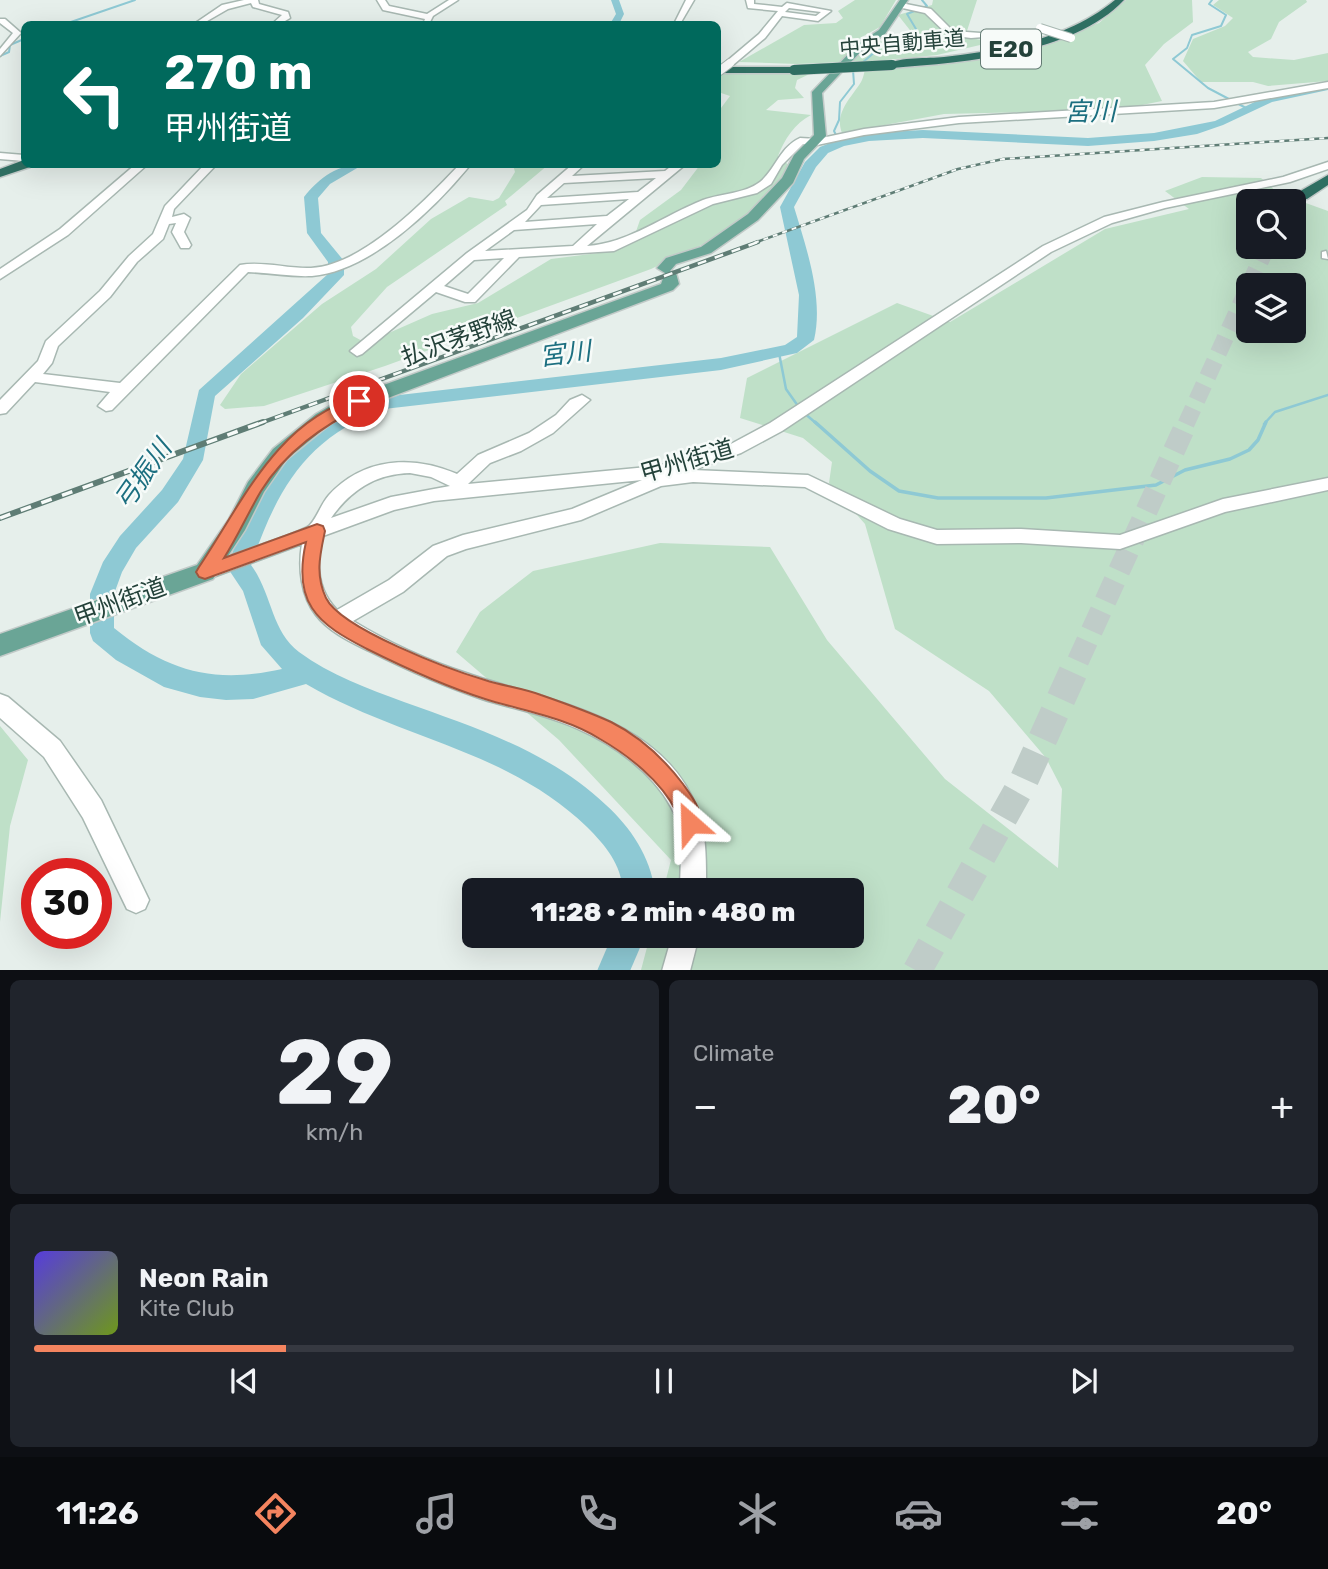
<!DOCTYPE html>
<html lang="en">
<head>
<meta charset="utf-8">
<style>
  body { margin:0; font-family:Rubik,"Noto Sans JP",sans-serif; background:#20242c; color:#f1f3f6; height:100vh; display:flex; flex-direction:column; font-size:26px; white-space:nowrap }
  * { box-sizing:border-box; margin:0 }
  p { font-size:23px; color:#9ea1a6 }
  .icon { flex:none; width:38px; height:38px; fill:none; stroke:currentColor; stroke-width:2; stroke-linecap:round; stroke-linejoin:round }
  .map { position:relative; height:970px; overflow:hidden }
  .side { display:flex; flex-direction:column; gap:10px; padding:10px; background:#0d0f14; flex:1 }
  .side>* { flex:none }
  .guide { position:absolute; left:21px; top:21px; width:700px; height:147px; border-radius:10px; box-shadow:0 7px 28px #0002; background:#00695c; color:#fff; overflow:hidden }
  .buttons { position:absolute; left:1236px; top:189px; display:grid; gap:14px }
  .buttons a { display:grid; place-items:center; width:70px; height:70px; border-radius:10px; background:#171b24; box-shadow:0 7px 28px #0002; font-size:35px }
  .speed { position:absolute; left:21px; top:858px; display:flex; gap:14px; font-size:35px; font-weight:700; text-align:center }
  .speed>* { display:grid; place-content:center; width:91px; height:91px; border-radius:50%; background:#171b24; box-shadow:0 7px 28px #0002; line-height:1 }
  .speed .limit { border:10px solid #d22; background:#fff; color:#111 }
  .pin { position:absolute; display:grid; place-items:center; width:60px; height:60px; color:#fff; margin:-30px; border:4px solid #fff; border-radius:50%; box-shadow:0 2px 7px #0007 }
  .me { position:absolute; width:77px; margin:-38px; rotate:335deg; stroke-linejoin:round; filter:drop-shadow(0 0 5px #0008) }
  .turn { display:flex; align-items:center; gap:24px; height:147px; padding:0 28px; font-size:32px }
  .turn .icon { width:91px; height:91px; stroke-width:2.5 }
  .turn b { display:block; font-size:49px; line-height:60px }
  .big { font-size:52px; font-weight:800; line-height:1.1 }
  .side .tile { flex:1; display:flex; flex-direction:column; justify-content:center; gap:10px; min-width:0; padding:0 24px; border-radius:10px; background:#20242c }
  .side .dial { align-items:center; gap:0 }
  .dial b { font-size:91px; line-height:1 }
  .song { display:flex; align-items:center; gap:21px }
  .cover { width:84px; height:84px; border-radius:10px; background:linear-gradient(135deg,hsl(250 70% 55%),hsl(80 70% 35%)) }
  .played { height:7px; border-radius:4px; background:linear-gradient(90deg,#f4845f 20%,#363941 20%) }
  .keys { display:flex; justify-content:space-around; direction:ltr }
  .heat { display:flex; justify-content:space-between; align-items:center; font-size:38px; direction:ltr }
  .side .tiles { flex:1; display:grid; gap:10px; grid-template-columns:1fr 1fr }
  .tile:last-child { grid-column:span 2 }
  .trip { position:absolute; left:462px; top:878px; width:402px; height:70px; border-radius:10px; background:#171b24; box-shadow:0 7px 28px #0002; font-weight:800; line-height:70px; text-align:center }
  .menu { display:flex; height:112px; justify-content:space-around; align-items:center; background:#090b0e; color:#9ea1a6 }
  .menu .icon { width:49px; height:49px }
  .menu .selected { color:#f4845f }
  .menu b { font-size:32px; color:#f1f3f6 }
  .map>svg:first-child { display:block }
  .green { fill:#bfe0c8; fill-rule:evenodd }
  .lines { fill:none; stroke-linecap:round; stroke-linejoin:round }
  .stream-far2 { stroke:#8ec9d4; stroke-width:2 }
  .stream-far1 { stroke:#8ec9d4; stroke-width:2.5 }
  .stream { stroke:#8ec9d4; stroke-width:3.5 }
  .river { fill:#8ec9d4; fill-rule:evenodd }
  .highway-tunnel-far3 { stroke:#bfccc8; stroke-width:13; stroke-dasharray:13 6; stroke-linecap:butt }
  .highway-tunnel-far2 { stroke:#bfccc8; stroke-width:17; stroke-dasharray:17 9; stroke-linecap:butt }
  .highway-tunnel-far1 { stroke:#bfccc8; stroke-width:22; stroke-dasharray:22 11; stroke-linecap:butt }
  .highway-tunnel { stroke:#bfccc8; stroke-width:29; stroke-dasharray:29 15; stroke-linecap:butt }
  .minor-casing { stroke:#a8b8b2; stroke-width:3 }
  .major-casing { stroke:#c2cac8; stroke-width:3 }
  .highway-casing { stroke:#c2cac8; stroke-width:3 }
  .minor { fill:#fff; fill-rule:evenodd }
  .major { fill:#6aa596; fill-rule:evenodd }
  .highway { fill:#2f6f62; fill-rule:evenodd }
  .rail-far2-casing { stroke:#5f7d75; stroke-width:2.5 }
  .rail-far1-casing { stroke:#5f7d75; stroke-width:4.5 }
  .rail-casing { stroke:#5f7d75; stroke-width:6 }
  .rail-far2 { stroke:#f7fbf9; stroke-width:2; stroke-dasharray:5; stroke-linecap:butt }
  .rail-far1 { stroke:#f7fbf9; stroke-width:2.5; stroke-dasharray:9; stroke-linecap:butt }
  .rail { stroke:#f7fbf9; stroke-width:3.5; stroke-dasharray:11; stroke-linecap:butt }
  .minor-bridge-casing { stroke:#a8b8b2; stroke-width:10; stroke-linecap:butt }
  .highway-bridge-casing { stroke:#c2cac8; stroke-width:11; stroke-linecap:butt }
  .minor-bridge { stroke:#fff; stroke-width:8 }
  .highway-bridge { stroke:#2f6f62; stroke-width:10 }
  .route { fill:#f4845f; stroke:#9f563e; stroke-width:2 }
  .labels { text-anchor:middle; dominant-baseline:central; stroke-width:5; stroke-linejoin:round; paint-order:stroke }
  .far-street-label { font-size:21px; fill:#24423a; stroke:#f7fbf9 }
  .shield { fill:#f7fbf9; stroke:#637a73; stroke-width:2 }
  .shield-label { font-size:23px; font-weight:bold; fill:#24423a }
  .street-label { font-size:24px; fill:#24423a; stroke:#f7fbf9 }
  .water-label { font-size:26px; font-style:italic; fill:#1c6f80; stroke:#f7fbf9 }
</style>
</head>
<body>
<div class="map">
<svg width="1328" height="971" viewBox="0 0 1328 971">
  <rect width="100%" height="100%" fill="#e6efeb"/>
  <g class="green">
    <path d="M855 0H896L880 27 860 38 879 42 913 34 898 15 932 5 933 0H977L965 37 993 42 937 55 885 60 889 67 942 63 1071 33 1099 23 1126 0H1192L1193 22 1164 44 1145 65 1162 101 1117 110 944 114 842 133C834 113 851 98 861 82 864 77 865 68 867 61L797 64 739 62 804 25 836 23 843 18 838 11Z"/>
    <path d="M1219 0H1306L1307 2 1279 22 1271 39 1248 52 1253 57 1294 60 1328 53V81L1268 86 1253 82H1201L1183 61 1193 39 1225 26 1233 18 1213 5Z"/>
    <path d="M818 70 797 80 795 88 804 98 778 100 766 110 811 115C795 123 784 140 778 156L791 167 768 199 714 239 651 269 385 366 264 406 225 409 220 405 241 374 322 304 376 269 431 219 469 197 493 201 499 198 515 172 513 165H548L505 201 507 205 387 287 351 327 353 336 366 343 432 314 478 303 551 259 614 251 632 243 640 220 681 190 700 165 718 164V112L730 96 718 92V74Z"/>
    <path d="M1202 177 1261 178 1278 193 1328 211V970H641L650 936H852V891H663L671 860 559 740 456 652 480 612 533 571 660 543 770 547 827 640 945 779 1058 868 1062 789 1046 758 989 691 895 629 865 524 829 483 832 462 803 438 740 418 747 378 897 303 950 322 1105 229 1189 209 1165 191ZM1248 201H1293V247H1248ZM1248 285H1293V331H1248Z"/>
    <path d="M0 726 28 760 10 826 0 922Z"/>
  </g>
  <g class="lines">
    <g class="stream-far2">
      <path d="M1212 0 1209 4 1226 15 1221 26 1192 35 1187 48 1173 59 1208 88 1248 109"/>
      <path d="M65 24 135 0"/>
      <path d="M0 56 9 52 10 45 24 39"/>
      <path d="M862 63 883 45 913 34 916 29 907 14 927 6 922 0"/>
      <path d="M840 143 834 131 839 120 840 102 854 84 853 70"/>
    </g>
    <g class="stream-far1">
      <path d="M779 353 786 389 798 406"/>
      <path d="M803 412 817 424"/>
      <path d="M1264 424 1275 412 1328 395"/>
    </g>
    <path class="stream" d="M815 422 870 471 899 491 938 498H1046L1156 485 1185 470 1230 459 1249 450 1258 440 1266 422"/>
    <g class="river">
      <path d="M611 0H619L624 14 619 24H610L616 14Z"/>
      <path d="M1328 84V90L1272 102 1223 125 1197 134 1154 141 1088 146 923 138 869 141 844 146 828 153 816 167 794 207C806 247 824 298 814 340L797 353 721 370 384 409C306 438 277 489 251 565 272 593 271 631 299 652 330 675 369 689 404 702 476 728 549 751 606 805 631 828 650 856 655 891H623C621 864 606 846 587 827 508 750 398 738 306 684L253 699 226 700 200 697 164 687 116 660 93 641 90 633V594L103 562 120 536 162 490 183 459 199 390 328 274V262L307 233 304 197C320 177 338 164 364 164L330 184 318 198 321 233 344 261V275L303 318 215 396 203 460 178 502 136 548 122 572 114 594V628C168 672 214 684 282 669L261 645 243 591 227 567C257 485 292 421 382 397L721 358 785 345 797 337 799 295 780 207 805 162 820 147 840 139 869 133 923 130 1088 138 1154 133 1215 121 1265 97Z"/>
      <path d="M612 936H645L630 971H597Z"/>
    </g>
    <path class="highway-tunnel-far3" d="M1293 207 1302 196"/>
    <g class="highway-tunnel-far2">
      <path d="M1249 285 1267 247"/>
      <path d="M1186 424 1248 288"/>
    </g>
    <path class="highway-tunnel-far1" d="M1078 661 1187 422"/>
    <path class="highway-tunnel" d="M917 971 1024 780 1079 659"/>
    <g class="minor-casing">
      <g id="minor">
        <path d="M244 0H258L259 4 288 12 290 18 280 24H272L282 15 253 7 251 3 228 9 202 24H194L222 5Z"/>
        <path d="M377 0H385L389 6 427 14 449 0H458L433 16 429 24H423L425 19 383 10Z"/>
        <path d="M686 0H694L680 24H674Z"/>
        <path d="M746 0H754V4L782 7 787 3 831 11 818 21 782 16 765 38 733 65H727V61L759 34 778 11 748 8ZM789 8 821 12 816 16 785 12Z"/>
        <path d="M901 3 931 9 953 31 1008 35 971 38 948 35 925 13 898 7Z"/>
        <path d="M0 19H5L21 33 0 56V49L13 33 0 23Z"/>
        <path d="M1328 82V88L1214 108 959 123 864 135 817 145 803 144 782 165 771 184 757 193 713 204 614 251 519 257 475 302H465L436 292 362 354 357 356 350 351 467 253 527 210 537 195 573 164H585L572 176 665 171 674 164H686L587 246C629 243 665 215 703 200 722 193 744 194 760 182 775 170 780 147 800 138L817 139 864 129 959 117 1214 102ZM656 178 638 192 547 198 564 183ZM629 199 607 216 525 222 541 205ZM597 224 573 246 485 251 514 230ZM504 258 468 294 444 286 474 260Z"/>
        <path d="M0 153 24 155V161L0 159Z"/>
        <path d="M1328 162V169L1290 182 1165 208 1112 223 1051 252 782 431 741 453 693 470 808 475 900 519 937 530 1021 529 1120 535 1223 499 1328 478V490L1225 512 1120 549 1021 543 937 544 888 529 805 487 693 482 661 486 581 520 466 549 447 556 403 592 353 621C389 643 429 661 469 674 551 702 664 717 698 811 707 837 706 864 706 891H680C680 865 685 830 671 807 652 772 614 745 578 729 548 715 514 709 482 699 443 686 405 669 369 651 351 642 329 632 316 615 301 596 298 568 302 544L205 580 198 578 195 572 198 566C215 560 301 533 309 526 317 518 321 504 329 495 364 457 413 455 457 474L478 455 529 433 556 415 570 400 582 395 590 400 553 433 521 451 490 463 468 484 658 466 729 445 770 423 1043 246 1104 217 1163 202 1283 177ZM410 473 431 477 450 486 391 497 331 518C351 490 375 474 410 473ZM642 480 572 509 463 535 433 546 389 580 337 610C317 590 316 562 323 536L394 510 434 501Z"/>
        <path d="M136 164H148L68 235 0 279V269L60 229Z"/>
        <path d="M205 164H217L174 209 172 217 184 214 190 218 184 232 191 245 189 248H181L172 232 176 223 169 224 163 239 137 262 110 297 58 346 52 363 43 374 120 383 240 265C263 261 288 269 311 268 362 266 426 200 460 164H471C435 208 371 271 312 276 292 277 269 273 248 272L112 410 106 411 98 406 110 392 35 382 6 413 0 414V400L38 361 46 341 100 291 129 256 153 234 165 206Z"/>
        <path d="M1326 251 1328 259 1322 258V252Z"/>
        <path d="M0 694 8 697 60 741 101 800 149 900 145 909 136 913 127 909 83 818 44 757 0 718Z"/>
        <path d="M672 936H699L690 971H662Z"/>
      </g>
    </g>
    <g class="major-casing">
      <path id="major" d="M900 0H908L885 34 865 47 822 93 826 136 804 159 793 183 758 220 711 253 676 264 670 271 676 273 679 284 673 290 351 412 330 424 287 459 264 492 245 530 213 579 0 656V634L197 565 229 519 248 482 273 449 316 414 337 402 661 284 665 273 657 268 666 258 701 247 748 214 782 178 794 155 814 135 812 92 859 43 879 30Z"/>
    </g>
    <g class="highway-casing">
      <g id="highway">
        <path d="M1115 0H1124C1072 55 963 62 892 68L887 65C900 56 928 59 944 57 1004 50 1068 39 1115 0Z"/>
        <path d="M718 67H794L799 70 794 73H718Z"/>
        <path d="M24 160V164H31L30 167 0 177V169Z"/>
        <path d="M1328 175V185L1307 199H1297V193Z"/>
      </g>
    </g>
    <use href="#minor" class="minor"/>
    <use href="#major" class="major"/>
    <use href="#highway" class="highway"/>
    <g class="rail-far2-casing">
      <path id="rail-far2" d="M754 243 958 169 1003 159 1328 138"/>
    </g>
    <g class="rail-far1-casing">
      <path id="rail-far1" d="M258 424 758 242"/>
    </g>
    <g class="rail-casing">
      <path id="rail" d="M0 518 263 422"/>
    </g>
    <use href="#rail-far2" class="rail-far2"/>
    <use href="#rail-far1" class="rail-far1"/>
    <use href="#rail" class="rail"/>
    <g class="minor-bridge-casing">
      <g id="minor-bridge">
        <path d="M1040 28 1071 38"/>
        <path d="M718 72 730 63"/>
      </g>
    </g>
    <g class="highway-bridge-casing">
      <path id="highway-bridge" d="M794 70 892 65"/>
    </g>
    <use href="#minor-bridge" class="minor-bridge"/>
    <use href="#highway-bridge" class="highway-bridge"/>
  </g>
  <path class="route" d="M359 397 364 398V405C323 426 286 451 261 491 248 513 238 536 224 558L317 524 323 526 325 531C320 555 315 574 326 598 341 629 451 670 485 680 503 686 523 688 541 695 564 703 589 712 611 722 639 736 664 759 683 784 693 798 706 814 698 831L690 835 682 831C680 825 679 817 676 811 661 781 628 755 600 739 565 717 523 711 485 699 444 686 405 668 367 649 348 639 324 627 312 608 299 588 301 564 306 542L205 579 199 577 196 572 199 567C242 503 277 420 359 397Z"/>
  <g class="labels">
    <g class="far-street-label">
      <text transform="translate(902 43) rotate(-5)">中央自動車道</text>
    </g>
    <rect class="shield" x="981" y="29.5" width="60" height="39" rx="5"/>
    <g class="shield-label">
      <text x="1011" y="49">E20</text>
    </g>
    <g class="street-label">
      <text transform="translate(459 338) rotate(-20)">払沢茅野線</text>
      <text transform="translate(687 461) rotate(-16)">甲州街道</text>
      <text transform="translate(120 602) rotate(-20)">甲州街道</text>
    </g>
    <g class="water-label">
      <text transform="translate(1090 112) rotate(-1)">宮川</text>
      <text transform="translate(565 354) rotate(-7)">宮川</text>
      <text transform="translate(143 475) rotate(-55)">弓振川</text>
    </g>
  </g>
</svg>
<div class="buttons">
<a><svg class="icon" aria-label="search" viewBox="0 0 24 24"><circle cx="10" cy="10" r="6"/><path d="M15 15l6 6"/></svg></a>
<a><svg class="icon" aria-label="layers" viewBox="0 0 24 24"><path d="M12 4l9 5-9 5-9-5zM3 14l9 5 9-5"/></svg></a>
</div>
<div class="speed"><div class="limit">30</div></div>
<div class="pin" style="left:359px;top:401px;background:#d93025"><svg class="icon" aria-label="arrive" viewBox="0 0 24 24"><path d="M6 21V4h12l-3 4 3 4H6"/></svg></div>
<svg class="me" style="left:690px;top:823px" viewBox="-20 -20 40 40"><path d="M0-17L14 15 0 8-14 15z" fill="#f4845f" stroke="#fff" stroke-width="4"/></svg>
<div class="trip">11:28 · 2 min · 480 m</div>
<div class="guide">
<div class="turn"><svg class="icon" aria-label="left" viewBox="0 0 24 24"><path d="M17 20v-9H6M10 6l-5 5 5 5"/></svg><div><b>270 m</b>甲州街道</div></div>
</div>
</div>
<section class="side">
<div class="tiles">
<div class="tile dial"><b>29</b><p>km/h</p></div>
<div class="tile"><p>Climate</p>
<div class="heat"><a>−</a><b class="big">20°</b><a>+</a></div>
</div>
<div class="tile">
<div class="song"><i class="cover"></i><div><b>Neon Rain</b><p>Kite Club</p></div></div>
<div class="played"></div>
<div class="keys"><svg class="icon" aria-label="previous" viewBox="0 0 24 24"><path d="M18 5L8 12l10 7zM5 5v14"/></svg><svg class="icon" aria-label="pause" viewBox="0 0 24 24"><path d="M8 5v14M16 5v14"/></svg><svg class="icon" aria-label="next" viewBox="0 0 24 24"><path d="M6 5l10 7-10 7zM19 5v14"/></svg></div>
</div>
</div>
</section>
<nav class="menu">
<b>11:26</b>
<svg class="icon selected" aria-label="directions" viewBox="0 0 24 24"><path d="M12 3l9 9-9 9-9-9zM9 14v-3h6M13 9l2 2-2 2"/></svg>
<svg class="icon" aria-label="music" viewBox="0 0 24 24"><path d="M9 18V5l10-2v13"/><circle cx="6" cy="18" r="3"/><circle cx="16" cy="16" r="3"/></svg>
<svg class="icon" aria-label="phone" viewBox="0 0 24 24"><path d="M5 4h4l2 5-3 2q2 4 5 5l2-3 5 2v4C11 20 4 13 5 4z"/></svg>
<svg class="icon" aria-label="climate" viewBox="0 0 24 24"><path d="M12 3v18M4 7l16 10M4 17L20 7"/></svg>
<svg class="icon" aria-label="car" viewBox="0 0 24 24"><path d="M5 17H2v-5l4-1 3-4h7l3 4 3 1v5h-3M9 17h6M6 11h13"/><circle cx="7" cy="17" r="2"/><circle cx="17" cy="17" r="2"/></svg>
<svg class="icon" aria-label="filters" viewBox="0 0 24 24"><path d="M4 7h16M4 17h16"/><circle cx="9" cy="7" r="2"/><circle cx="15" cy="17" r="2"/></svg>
<b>20°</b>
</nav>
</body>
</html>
